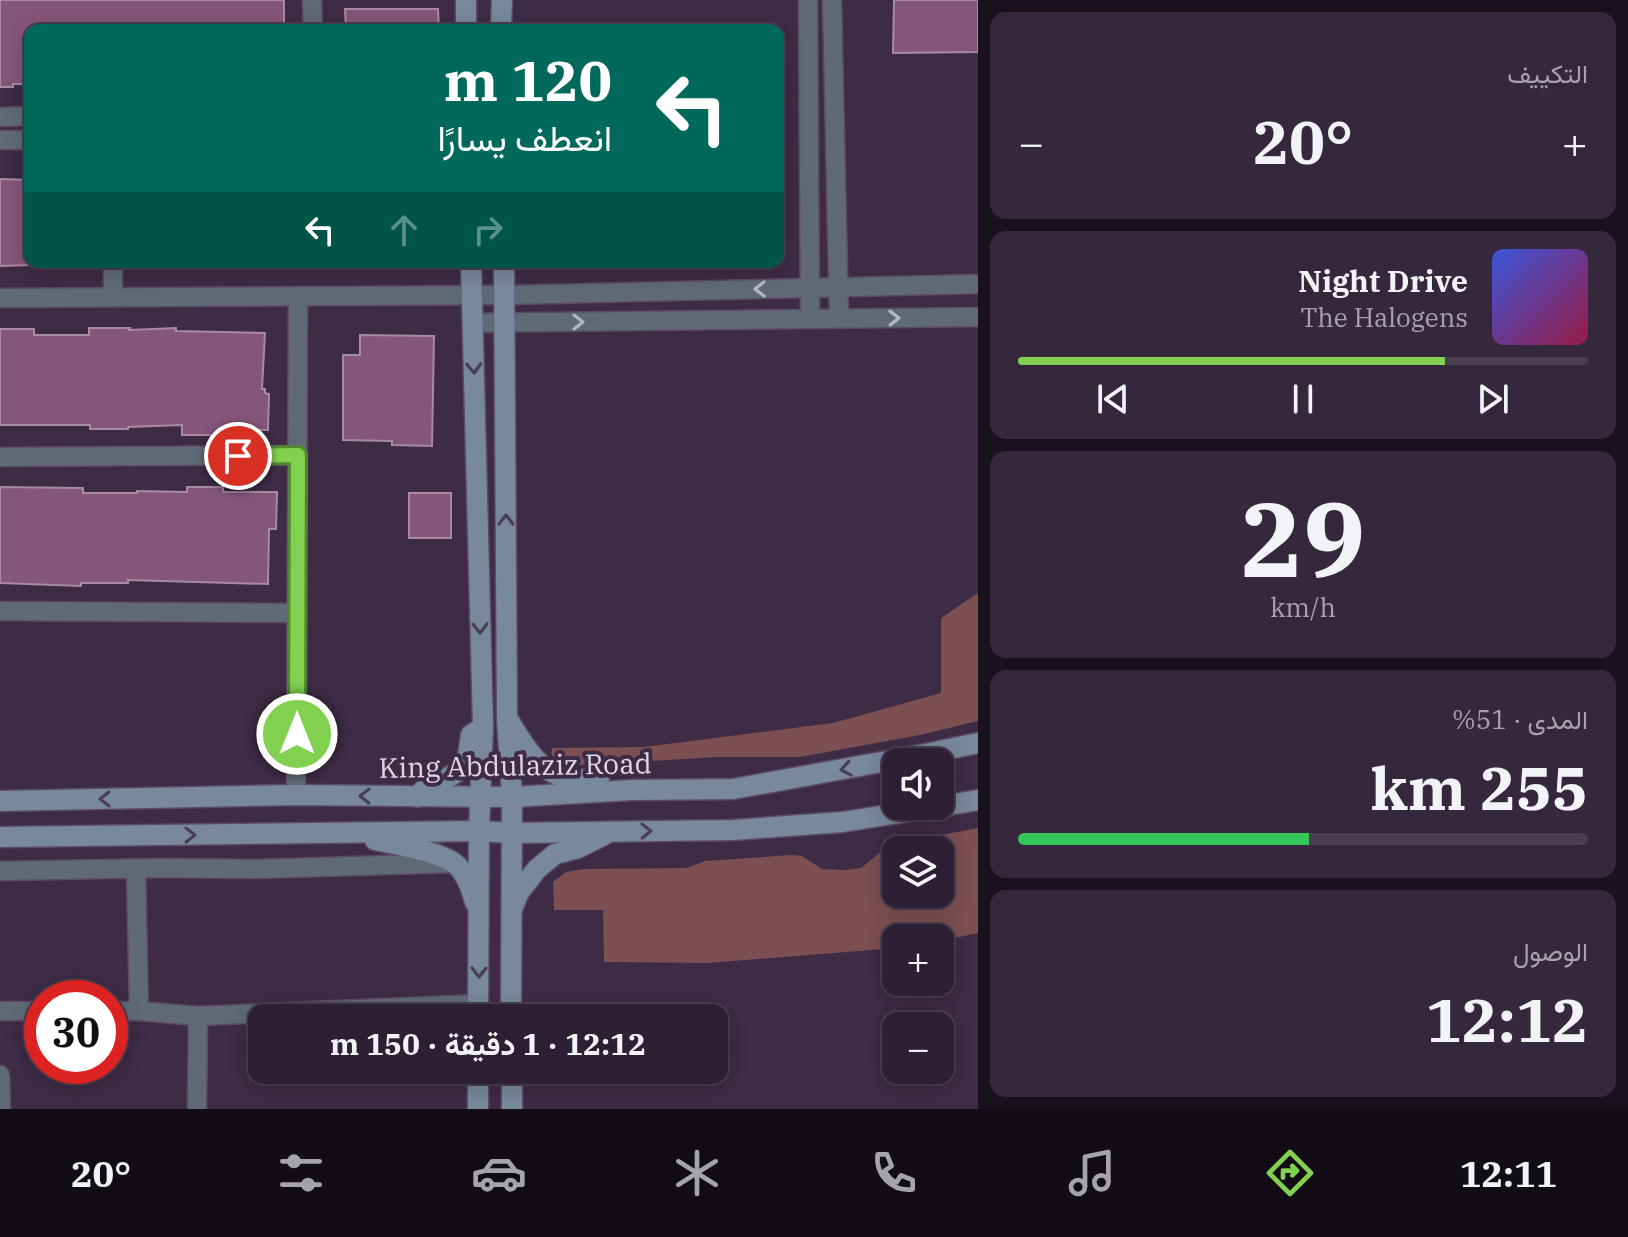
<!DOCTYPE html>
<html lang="ar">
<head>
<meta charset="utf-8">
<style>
  body { margin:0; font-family:"IBM Plex Serif",Vazirmatn,serif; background:#36283c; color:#f1f3f6; direction:rtl; height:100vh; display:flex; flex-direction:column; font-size:30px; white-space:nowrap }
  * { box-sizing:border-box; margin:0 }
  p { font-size:26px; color:#a7a3ac }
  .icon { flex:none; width:44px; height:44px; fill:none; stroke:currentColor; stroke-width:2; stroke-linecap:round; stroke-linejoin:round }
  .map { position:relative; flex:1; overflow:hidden; direction:ltr }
  .details { display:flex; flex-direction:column; gap:12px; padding:12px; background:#19121d; width:650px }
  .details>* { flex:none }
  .hud { position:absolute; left:24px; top:24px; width:760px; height:244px; border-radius:16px; box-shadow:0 4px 20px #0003,0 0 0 2px #493e4f; direction:rtl; background:#00695c; color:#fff; overflow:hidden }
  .fabs { position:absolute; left:882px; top:748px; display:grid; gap:16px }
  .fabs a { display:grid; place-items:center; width:72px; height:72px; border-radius:16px; background:#2e2034; box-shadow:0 4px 20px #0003,0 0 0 2px #493e4f; font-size:40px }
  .speed { position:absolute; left:24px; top:980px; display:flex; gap:16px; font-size:40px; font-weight:700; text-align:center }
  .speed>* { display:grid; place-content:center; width:104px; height:104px; border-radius:50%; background:#2e2034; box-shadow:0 4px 20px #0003,0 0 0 2px #493e4f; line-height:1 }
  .speed .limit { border:12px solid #d22; background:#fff; color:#111 }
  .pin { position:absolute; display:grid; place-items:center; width:68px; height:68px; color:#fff; margin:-34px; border:4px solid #fff; border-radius:50%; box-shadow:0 2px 8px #0007 }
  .me { position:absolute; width:88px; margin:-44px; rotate:0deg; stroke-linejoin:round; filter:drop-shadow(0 0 6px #0008) }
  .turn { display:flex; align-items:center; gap:28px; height:168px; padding:0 40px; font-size:36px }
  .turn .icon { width:104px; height:104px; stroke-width:2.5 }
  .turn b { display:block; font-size:56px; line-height:68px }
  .lanes { display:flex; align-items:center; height:76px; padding:0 40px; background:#0003; justify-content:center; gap:40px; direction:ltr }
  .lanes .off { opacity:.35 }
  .big { font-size:60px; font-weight:700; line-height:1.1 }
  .details .widget { flex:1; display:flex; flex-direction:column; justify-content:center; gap:12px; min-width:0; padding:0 28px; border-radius:16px; background:#36283c }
  .details .dial { align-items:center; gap:0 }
  .dial b { font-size:104px; line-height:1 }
  .song { display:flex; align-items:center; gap:24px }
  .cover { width:96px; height:96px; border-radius:12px; background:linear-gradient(135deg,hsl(230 70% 55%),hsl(340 70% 35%)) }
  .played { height:8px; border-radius:4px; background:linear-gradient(90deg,#82d04f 75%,#493e4f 75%) }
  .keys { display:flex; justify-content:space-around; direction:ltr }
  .heat { display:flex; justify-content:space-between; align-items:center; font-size:44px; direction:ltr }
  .charge { height:12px; border-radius:6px; background:linear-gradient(90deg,#34c759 51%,#493e4f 0) }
  .trip { position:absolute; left:248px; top:1004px; width:480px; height:80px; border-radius:16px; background:#2e2034; box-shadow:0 4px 20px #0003,0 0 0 2px #493e4f; font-weight:700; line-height:80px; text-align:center; direction:rtl }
  .tabs { display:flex; height:128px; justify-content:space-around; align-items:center; background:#120d15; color:#a7a3ac }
  .tabs .icon { width:56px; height:56px }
  .tabs .selected { color:#82d04f }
  .tabs b { font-size:36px; color:#f1f3f6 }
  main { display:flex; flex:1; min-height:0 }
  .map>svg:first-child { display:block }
  .green { fill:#7c4f52; fill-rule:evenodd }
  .building { fill:#85567b; stroke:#aa89a2; stroke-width:2 }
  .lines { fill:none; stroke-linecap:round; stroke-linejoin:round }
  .street-casing { stroke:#5b4a63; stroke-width:21 }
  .secondary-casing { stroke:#5b4a63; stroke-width:23 }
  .street { stroke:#606a77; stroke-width:18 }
  .secondary { stroke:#78889d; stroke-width:20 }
  .oneway { stroke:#bab5c5 }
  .oneway2 { stroke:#4a3e57 }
  .route-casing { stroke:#548733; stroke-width:20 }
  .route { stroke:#82d04f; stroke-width:14 }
  .labels { text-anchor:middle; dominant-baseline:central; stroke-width:8; stroke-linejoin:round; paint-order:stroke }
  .street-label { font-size:28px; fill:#e1d5e6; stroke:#3e2b46 }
</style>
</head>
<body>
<main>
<section class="details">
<div class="widget"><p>التكييف</p>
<div class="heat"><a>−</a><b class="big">20°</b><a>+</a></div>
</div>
<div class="widget">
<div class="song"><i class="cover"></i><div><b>Night Drive</b><p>The Halogens</p></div></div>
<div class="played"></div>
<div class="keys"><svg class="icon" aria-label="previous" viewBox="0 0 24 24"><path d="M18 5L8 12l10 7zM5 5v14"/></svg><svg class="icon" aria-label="pause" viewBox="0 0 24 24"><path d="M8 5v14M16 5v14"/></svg><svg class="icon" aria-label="next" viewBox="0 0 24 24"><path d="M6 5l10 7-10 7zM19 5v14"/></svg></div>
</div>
<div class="widget dial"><b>29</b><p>km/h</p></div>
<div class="widget"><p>المدى · 51%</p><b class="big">255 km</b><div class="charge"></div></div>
<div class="widget"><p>الوصول</p><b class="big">12:12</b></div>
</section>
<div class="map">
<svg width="978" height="1109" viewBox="0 0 978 1109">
  <rect width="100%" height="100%" fill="#3e2b46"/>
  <g class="green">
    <path d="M978 593V721L920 735 800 757H720L563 766C554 761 550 758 552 748L644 747 833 723 941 693V618Z"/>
    <path d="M978 828V933L940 941V938H896V948L707 963 604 962 603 910H554L553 882 566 872 584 869 686 868 705 861 791 855 802 856 822 869 846 870 861 868 889 845ZM896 850H940V894H896Z"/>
  </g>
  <g class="building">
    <path d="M0 0H284V29H157V27H102V29H30V84H13V87H0Z"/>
    <path d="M894 0H978V52L893 53Z"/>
    <path d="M345 9H438L439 30H346Z"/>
    <path d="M0 179 30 180V265L0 266Z"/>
    <path d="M89 328H130L129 330 176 328V331L265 333 262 389H265V393L269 394 268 430 222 429V435H182V425L128 427V429H90V425H0V329H34V335H89Z"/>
    <path d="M360 335 434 336 432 446 392 445V441L343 440V355H360Z"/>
    <path d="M0 487 83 488V493H137V491L187 492V487H223V492H277L276 529H269L268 584 128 580V583H81V586L0 583Z"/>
    <rect x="409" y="493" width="42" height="45"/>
  </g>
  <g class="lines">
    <g class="street-casing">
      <g id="street">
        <path d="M312 0 313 30"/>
        <path d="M808 0 810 319"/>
        <path d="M832 0 839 318"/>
        <path d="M0 117 30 116"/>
        <path d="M0 140H30"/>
        <path d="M113 262V297"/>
        <path d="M0 298 505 295 978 284"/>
        <path d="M472 323 978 317"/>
        <path d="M0 457 298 455"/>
        <path d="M0 611 297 613"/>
        <path d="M296 795 298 296"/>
        <path d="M136 869 139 1011"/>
        <path d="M0 871 161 868 256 869 454 863"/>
        <path d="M0 1011H42"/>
        <path d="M110 1011H139L198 1016 479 1004"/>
        <path d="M0 1075 1 1109"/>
        <path d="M197 1109 198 1016"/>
      </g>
    </g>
    <g class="secondary-casing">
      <g id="secondary">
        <path d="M466 0V30"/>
        <path d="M501 30 502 0"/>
        <path d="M471 262 483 726 479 831 478 1018"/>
        <path d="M504 262 507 718 512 797 511 1018"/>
        <path d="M509 721C525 747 540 775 573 779 581 781 590 779 599 779"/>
        <path d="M417 797 431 782 446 779 460 770 468 755 471 735 477 731"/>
        <path d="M0 801 296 795 512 797 632 790 733 789 920 755 978 743"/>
        <path d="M0 837 479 831 512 833 733 830 843 822 978 800"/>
        <path d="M375 840C395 844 438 851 454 863 466 872 471 888 475 902"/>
        <path d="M512 909 519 892 537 869 555 854 578 848 604 835"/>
        <path d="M512 1070V1109"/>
        <path d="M478 1109V1070"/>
      </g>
    </g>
    <use href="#street" class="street"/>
    <use href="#secondary" class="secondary"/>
  </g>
  <defs><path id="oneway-chevron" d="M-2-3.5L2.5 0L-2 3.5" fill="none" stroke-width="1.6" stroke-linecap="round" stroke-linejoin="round" transform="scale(2)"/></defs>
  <g class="oneway">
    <use href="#oneway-chevron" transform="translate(760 289) rotate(179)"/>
    <use href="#oneway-chevron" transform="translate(894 318) rotate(-1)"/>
    <use href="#oneway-chevron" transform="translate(578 322) rotate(-1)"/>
  </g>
  <g class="oneway2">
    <use href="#oneway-chevron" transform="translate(474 368) rotate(88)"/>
    <use href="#oneway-chevron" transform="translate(506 520) rotate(-90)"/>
    <use href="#oneway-chevron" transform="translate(480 628) rotate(89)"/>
    <use href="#oneway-chevron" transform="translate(846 769) rotate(170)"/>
    <use href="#oneway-chevron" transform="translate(365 796) rotate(-179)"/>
    <use href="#oneway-chevron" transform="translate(105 799) rotate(179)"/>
    <use href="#oneway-chevron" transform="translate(646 831) rotate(-1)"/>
    <use href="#oneway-chevron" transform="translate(190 835) rotate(-1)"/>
    <use href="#oneway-chevron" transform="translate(479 972) rotate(91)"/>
  </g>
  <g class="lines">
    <g class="route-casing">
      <path id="route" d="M238 456 298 455 297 734"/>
    </g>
    <use href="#route" class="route"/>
  </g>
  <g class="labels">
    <g class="street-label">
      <text transform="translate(515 765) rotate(-1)">King Abdulaziz Road</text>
    </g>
  </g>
</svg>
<div class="fabs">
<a><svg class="icon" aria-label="sound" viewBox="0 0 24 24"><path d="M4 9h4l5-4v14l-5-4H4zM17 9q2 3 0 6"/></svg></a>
<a><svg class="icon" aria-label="layers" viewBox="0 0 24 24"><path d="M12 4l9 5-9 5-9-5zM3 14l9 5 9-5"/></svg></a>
<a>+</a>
<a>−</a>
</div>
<div class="speed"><div class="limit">30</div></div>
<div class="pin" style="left:238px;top:456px;background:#d93025"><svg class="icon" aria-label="arrive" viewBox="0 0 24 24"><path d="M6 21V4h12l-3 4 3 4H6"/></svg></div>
<svg class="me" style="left:297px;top:734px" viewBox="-20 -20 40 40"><circle r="17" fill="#82d04f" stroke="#fff" stroke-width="3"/><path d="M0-11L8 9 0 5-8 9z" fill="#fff"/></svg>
<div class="trip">12:12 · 1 دقيقة · 150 m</div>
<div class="hud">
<div class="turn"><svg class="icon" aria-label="left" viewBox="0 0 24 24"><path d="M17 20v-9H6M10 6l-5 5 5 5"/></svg><div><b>120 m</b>انعطف يسارًا</div></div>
<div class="lanes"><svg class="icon" aria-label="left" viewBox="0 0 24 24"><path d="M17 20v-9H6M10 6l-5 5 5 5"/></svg><svg class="icon off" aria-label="ahead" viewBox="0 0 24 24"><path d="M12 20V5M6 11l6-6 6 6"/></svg><svg class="icon off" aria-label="right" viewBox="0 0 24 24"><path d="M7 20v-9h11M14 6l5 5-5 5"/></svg></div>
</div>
</div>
</main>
<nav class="tabs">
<b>12:11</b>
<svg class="icon selected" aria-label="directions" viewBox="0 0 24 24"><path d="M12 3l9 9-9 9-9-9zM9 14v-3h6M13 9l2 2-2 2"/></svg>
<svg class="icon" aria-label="music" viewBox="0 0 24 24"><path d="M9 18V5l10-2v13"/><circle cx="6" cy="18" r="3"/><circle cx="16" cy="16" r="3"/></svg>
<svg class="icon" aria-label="phone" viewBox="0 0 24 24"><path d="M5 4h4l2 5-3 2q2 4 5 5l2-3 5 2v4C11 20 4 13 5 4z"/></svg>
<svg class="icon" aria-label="climate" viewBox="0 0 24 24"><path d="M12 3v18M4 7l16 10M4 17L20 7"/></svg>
<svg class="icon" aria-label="car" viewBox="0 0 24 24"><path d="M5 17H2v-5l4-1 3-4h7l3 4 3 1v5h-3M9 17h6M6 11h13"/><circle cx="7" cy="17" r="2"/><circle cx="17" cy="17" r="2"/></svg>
<svg class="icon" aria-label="filters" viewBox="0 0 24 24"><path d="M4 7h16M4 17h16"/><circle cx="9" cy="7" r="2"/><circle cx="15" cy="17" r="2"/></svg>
<b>20°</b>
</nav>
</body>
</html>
